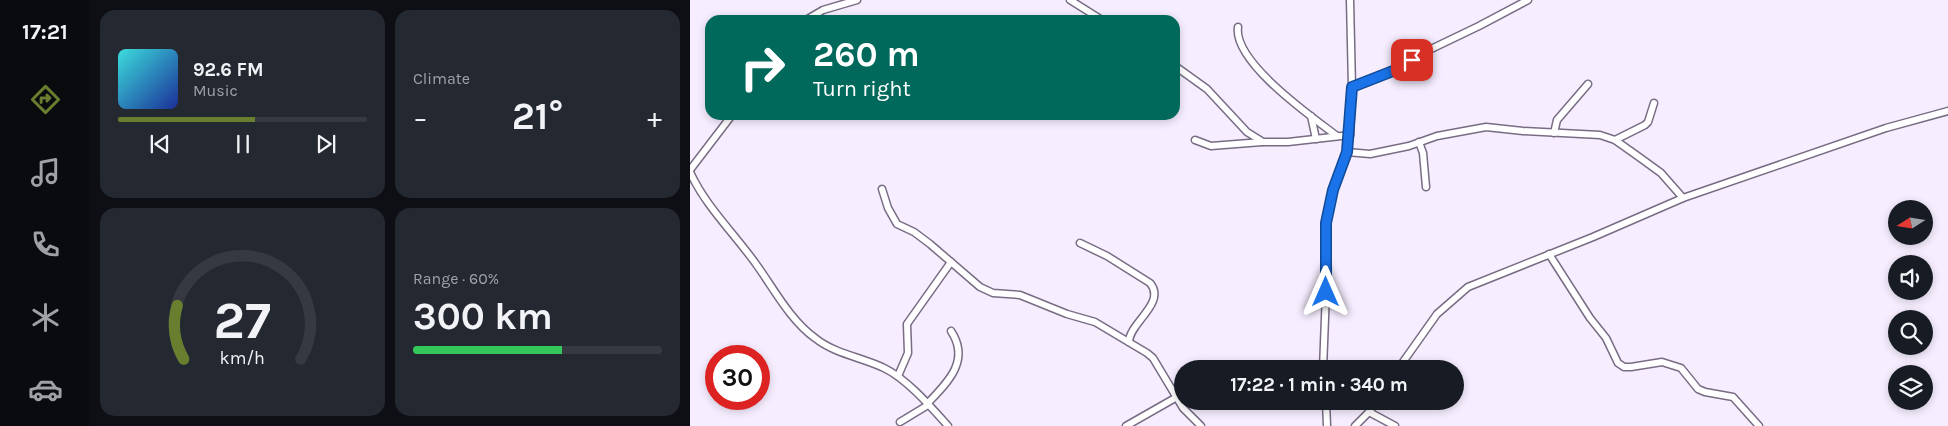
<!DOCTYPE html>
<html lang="en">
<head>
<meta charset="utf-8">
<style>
  body { margin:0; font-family:Karla,sans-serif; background:#242831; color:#f1f3f6; height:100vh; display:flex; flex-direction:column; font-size:19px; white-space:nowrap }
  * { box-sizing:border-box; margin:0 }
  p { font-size:16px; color:#9ea1a6 }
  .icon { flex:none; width:28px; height:28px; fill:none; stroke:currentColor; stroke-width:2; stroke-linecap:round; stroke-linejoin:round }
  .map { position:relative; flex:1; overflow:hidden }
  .sheet { display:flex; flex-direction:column; gap:10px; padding:10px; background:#0d0f14; width:600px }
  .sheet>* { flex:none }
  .banner { position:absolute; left:15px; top:15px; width:475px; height:105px; border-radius:15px; box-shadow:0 2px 8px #0003; background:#00695c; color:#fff; overflow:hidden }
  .needle { width:32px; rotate:258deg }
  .fabs { position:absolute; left:1198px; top:200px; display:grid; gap:10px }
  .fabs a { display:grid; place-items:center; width:45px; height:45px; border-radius:50%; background:#171b24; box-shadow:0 2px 8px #0003; font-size:25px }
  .speed { position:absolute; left:15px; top:345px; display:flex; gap:10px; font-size:25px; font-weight:700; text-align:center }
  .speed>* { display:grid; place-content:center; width:65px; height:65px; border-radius:50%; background:#171b24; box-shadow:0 2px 8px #0003; line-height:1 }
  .speed .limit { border:8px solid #d22; background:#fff; color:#111 }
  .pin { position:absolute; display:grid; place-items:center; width:42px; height:42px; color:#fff; margin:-21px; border-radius:10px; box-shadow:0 2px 8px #0006 }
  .me { position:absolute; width:55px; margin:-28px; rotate:0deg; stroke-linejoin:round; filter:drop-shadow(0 0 4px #0008) }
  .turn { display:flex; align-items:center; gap:18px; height:105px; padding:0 25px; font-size:22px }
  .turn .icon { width:65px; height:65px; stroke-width:2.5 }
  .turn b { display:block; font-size:35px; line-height:42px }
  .big { font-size:38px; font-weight:700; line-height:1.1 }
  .sheet .widget { flex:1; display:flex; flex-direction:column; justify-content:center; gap:8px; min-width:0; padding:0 18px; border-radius:15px; background:#242831 }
  .sheet .dial { align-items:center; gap:0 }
  .dial svg { height:130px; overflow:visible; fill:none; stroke:#363941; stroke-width:7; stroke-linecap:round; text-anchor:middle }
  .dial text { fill:#f1f3f6; stroke:none }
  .song { display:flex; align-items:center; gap:15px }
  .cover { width:60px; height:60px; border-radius:8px; background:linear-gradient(135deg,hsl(180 70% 55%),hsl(230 70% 35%)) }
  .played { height:5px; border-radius:2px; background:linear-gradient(90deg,#6a7e2f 55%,#363941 55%) }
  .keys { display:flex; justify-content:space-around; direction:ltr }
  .heat { display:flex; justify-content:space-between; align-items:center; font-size:28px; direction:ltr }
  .charge { height:8px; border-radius:4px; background:linear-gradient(90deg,#34c759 60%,#363941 0) }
  .sheet .tiles { flex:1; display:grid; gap:10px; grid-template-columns:repeat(2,1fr) }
  .trip { position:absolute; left:484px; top:360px; width:290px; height:50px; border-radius:25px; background:#171b24; box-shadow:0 2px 8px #0003; font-weight:700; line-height:50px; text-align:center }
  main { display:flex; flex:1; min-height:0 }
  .tab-bar { display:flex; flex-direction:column; width:90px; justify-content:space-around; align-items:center; background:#090b0e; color:#9ea1a6 }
  .tab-bar .icon { width:35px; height:35px }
  .tab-bar .current { color:#6a7e2f }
  .tab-bar b { font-size:22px; color:#f1f3f6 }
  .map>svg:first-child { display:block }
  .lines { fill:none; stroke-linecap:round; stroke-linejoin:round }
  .minor-casing { stroke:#786c84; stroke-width:9 }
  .minor { stroke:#fff; stroke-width:6 }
  .route-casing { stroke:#114b97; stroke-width:12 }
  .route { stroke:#1a73e8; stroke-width:9 }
</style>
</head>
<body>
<main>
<nav class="tab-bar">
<b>17:21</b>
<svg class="icon current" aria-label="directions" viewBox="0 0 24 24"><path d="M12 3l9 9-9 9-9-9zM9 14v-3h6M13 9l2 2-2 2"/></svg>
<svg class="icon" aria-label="music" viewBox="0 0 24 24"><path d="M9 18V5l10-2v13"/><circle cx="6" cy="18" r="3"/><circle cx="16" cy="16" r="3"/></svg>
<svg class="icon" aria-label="phone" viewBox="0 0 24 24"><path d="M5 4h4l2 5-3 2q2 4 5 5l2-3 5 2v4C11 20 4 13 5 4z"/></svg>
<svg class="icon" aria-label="climate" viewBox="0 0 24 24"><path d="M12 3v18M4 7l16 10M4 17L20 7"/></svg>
<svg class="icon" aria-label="car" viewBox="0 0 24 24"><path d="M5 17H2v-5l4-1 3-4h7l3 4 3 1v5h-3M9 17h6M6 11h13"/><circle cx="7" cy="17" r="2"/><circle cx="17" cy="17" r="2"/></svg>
</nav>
<section class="sheet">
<div class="tiles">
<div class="widget">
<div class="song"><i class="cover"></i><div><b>92.6 FM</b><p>Music</p></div></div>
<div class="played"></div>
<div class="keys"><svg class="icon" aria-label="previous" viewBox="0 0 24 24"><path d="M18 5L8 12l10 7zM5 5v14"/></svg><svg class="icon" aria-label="pause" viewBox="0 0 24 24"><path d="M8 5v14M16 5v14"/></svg><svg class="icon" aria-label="next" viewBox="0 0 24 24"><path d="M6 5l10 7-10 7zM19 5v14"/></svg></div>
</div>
<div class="widget"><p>Climate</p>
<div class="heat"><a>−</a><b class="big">21°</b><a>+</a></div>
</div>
<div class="widget dial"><svg viewBox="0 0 100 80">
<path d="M14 69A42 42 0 1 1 86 69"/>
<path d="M14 69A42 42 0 0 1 10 36" stroke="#6a7e2f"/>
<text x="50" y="56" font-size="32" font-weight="700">27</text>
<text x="50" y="72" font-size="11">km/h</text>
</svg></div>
<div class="widget"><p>Range · 60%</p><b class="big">300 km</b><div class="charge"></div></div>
</div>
</section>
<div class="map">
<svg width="1258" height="426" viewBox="0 0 1258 426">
  <rect width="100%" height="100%" fill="#f6eeff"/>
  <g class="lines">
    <g class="minor-casing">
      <g id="minor">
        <path d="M380 0 412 20"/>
        <path d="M116 20 133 10 167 0"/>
        <path d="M548 27C543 62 622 117 647 136"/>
        <path d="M485 66 517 89 557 132 573 142H598L660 135"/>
        <path d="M662 87 708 69 739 50 789 26 838 0"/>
        <path d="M621 116 626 139"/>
        <path d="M864 133 867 120 898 84"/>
        <path d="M505 140 521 146 572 142"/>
        <path d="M925 140 955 125 958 122 964 103"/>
        <path d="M729 142 733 153 736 187"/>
        <path d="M657 152 680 154 719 146 747 136 796 127 833 131 910 135 925 140 949 157 971 173 993 198"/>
        <path d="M0 170 42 115"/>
        <path d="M0 172C16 207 44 233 66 264 84 289 100 320 125 338 145 354 171 357 194 368 217 379 241 407 258 426"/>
        <path d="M192 189 198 208 207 224 224 232 240 244 290 287 303 293 330 295 377 314 405 322 457 353 463 358 493 408 511 426"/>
        <path d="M390 243 417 256 460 283C477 303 439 323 439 342"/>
        <path d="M859 254 900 318 916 338 928 363 934 367H941L972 362 991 368 1008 389 1015 392 1043 397 1069 426"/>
        <path d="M633 369 636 292V223L643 191 657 152 660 135 662 87 660 0"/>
        <path d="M708 369 747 314 778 287 903 237 993 198 1196 128 1258 111"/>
        <path d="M208 376 218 353 217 324 261 262"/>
        <path d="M636 401 637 426"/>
        <path d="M237 404C257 383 281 361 261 331"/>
        <path d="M679 412 705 426"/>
        <path d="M210 422 238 405"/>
        <path d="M436 426 487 397"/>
        <path d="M665 426 679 412 686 401"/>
      </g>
    </g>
    <use href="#minor" class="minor"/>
  </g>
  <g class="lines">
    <g class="route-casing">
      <path id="route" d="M636 292V223L643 190 657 152 662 87 708 69 722 60"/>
    </g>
    <use href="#route" class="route"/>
  </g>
</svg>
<div class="fabs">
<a><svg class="needle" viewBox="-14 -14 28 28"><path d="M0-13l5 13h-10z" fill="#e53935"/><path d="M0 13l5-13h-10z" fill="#9ea1a6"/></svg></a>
<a><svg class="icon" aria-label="sound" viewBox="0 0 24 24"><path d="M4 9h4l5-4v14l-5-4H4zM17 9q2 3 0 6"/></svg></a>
<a><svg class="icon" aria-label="search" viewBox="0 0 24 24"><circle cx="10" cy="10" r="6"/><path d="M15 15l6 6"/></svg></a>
<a><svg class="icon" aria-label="layers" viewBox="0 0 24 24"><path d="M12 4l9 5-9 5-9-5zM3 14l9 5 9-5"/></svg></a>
</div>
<div class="speed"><div class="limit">30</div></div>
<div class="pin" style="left:722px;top:60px;background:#d93025"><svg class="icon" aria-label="arrive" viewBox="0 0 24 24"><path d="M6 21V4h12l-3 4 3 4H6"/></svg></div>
<svg class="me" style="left:636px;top:292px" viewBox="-20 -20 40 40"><path d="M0-17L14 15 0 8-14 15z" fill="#1a73e8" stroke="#fff" stroke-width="4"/></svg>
<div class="trip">17:22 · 1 min · 340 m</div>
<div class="banner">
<div class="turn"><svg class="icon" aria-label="right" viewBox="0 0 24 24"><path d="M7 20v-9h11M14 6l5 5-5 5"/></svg><div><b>260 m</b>Turn right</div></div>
</div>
</div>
</main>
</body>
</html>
